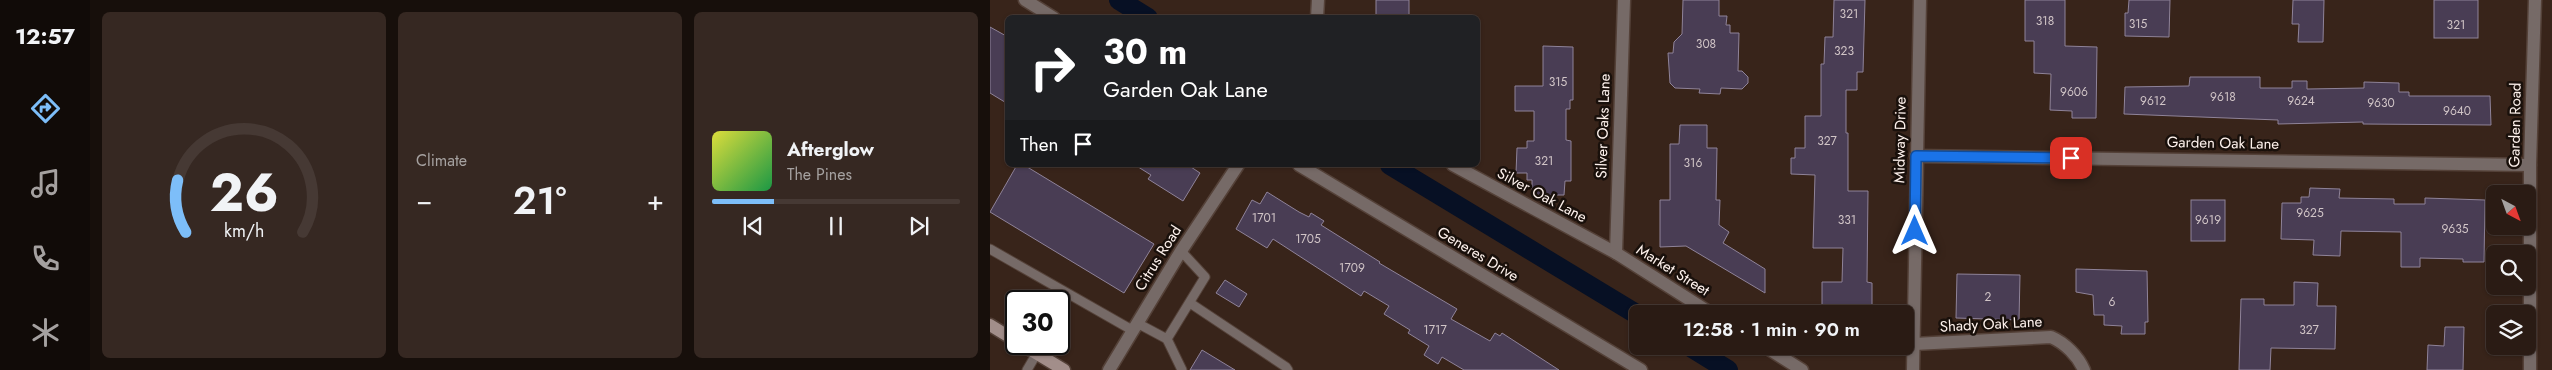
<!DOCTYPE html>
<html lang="en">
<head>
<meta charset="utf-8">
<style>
  body { margin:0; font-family:Jost,sans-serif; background:#362822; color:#f1f3f6; height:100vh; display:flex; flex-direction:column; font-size:19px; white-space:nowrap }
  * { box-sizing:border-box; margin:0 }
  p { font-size:16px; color:#a5a1a0 }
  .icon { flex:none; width:28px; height:28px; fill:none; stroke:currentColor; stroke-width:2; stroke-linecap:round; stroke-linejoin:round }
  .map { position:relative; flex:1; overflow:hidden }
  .details { display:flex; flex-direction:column; gap:12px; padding:12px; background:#170f0b; width:900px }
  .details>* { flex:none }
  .top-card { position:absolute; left:15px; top:15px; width:475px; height:152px; border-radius:8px; box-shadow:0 1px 4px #0004,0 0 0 1px #463934; background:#202124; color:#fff; overflow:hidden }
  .needle { width:32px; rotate:139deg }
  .tools { position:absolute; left:1496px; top:185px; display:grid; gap:10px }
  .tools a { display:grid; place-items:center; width:50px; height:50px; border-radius:8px; background:#2a1b14; box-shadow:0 1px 4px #0004,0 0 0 1px #463934; font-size:25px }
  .speed { position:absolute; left:15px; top:290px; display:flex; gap:10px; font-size:25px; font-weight:700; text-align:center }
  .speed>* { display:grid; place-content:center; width:65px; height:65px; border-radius:50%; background:#2a1b14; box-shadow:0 1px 4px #0004,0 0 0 1px #463934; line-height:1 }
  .speed .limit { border:2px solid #111; border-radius:8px; background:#fff; color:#111 }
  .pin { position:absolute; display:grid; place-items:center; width:42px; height:42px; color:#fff; margin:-21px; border-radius:10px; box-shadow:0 2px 8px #0006 }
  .me { position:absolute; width:55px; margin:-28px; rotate:0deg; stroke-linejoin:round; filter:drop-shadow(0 0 4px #0008) }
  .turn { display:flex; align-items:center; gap:18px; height:105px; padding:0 15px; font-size:22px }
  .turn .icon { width:65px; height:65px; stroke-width:2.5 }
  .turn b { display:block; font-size:35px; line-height:42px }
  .then { display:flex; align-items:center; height:48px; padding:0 15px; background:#0003; gap:10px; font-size:19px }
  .big { font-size:38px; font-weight:600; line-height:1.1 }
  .details .tile { flex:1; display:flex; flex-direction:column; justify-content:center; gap:8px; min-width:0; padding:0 18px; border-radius:8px; background:#362822 }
  .details .dial { align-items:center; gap:0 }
  .dial svg { height:130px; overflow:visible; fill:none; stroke:#463934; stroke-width:7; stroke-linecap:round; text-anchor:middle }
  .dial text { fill:#f1f3f6; stroke:none }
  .song { display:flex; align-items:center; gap:15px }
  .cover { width:60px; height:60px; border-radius:8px; background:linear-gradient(135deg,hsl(60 70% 55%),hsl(140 70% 35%)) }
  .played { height:5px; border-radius:2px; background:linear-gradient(90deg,#7dbef9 25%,#463934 25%) }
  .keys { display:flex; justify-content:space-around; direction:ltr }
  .heat { display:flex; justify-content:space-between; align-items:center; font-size:28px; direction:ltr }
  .details .tiles { flex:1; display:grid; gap:12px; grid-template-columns:repeat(3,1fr) }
  .trip { position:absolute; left:639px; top:305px; width:285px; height:50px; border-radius:8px; background:#2a1b14; box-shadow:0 1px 4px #0004,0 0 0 1px #463934; font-weight:600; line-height:50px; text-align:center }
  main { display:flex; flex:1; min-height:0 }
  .menu { display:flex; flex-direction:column; width:90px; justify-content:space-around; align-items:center; background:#110b08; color:#a5a1a0 }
  .menu .icon { width:35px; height:35px }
  .menu .selected { color:#7dbef9 }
  .menu b { font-size:22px; color:#f1f3f6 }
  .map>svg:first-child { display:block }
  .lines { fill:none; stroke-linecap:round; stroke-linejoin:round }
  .canal { stroke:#071024; stroke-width:20 }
  .building { fill:#493d54; stroke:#8f8399 }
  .service-casing { stroke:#544138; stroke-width:11 }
  .minor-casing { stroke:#544138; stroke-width:15 }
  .tertiary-casing { stroke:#544138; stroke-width:15 }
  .secondary-casing { stroke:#544138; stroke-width:15 }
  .service { stroke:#766a67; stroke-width:9 }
  .minor { stroke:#766a67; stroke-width:12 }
  .tertiary { stroke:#766a67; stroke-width:12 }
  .secondary { stroke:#a28e8a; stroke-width:12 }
  .route-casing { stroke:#114b97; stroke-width:12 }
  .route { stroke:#1a73e8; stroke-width:9 }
  .labels { text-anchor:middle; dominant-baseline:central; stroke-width:5; stroke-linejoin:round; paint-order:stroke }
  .number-label { font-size:12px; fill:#d1c5c7 }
  .street-label { font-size:15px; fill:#fef2ed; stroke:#19100b }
</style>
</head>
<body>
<main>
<nav class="menu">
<b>12:57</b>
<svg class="icon selected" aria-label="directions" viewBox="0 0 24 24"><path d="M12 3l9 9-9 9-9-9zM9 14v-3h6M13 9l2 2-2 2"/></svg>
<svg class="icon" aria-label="music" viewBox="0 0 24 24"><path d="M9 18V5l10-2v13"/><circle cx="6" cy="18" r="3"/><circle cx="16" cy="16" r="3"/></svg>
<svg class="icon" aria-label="phone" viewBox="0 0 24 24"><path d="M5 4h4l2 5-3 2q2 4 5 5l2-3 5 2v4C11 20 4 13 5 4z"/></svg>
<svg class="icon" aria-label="climate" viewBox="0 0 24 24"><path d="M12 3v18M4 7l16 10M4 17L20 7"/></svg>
</nav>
<section class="details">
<div class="tiles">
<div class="tile dial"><svg viewBox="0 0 100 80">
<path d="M14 69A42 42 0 1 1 86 69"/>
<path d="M14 69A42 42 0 0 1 9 37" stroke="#7dbef9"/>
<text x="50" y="56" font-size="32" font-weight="700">26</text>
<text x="50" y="72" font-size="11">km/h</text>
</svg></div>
<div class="tile"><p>Climate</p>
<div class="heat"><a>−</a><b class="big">21°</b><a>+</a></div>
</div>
<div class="tile">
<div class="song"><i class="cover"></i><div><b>Afterglow</b><p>The Pines</p></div></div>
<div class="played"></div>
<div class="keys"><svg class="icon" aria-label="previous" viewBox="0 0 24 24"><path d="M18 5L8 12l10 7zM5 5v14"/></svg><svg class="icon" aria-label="pause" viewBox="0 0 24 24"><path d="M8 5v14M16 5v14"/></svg><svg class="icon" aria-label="next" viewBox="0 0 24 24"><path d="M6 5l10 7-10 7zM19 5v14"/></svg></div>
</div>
</div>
</section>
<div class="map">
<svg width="1562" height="370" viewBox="0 0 1562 370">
  <rect width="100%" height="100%" fill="#38241a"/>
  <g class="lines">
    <g class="canal">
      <path d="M129 0 158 18"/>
      <path d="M400 165 648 315"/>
      <path d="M699 346 738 370"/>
    </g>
  </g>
  <g class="building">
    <rect x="386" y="0" width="33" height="17"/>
    <path d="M693 0H729V16H737L736 25H740V33H749L748 71H752L758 77V83L752 89 731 88 730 94 709 93 710 89 685 88 680 83 678 53H683L684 42 692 34Z"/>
    <path d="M844 0H875L873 72H867V90H856V133H858V191H878L877 282 882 283V314H832V282H852L853 248H823L825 175 801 174V158H805V148H815V116H831V64H834L835 37H843Z"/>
    <path d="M1035 0H1075V46L1107 47 1106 118H1082V111L1060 110 1061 74 1044 73V41H1035Z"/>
    <path d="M1139 0H1180L1179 37 1135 36V13H1138Z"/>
    <path d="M1303 0H1334L1333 42H1308L1309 24H1302Z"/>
    <rect x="1444" y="0" width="44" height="38"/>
    <path d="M0 27 18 37V104L0 93Z"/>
    <path d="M553 46 583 47V100H580V109H576V140L581 141V181H575L574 195H542V180H537V173H526L527 148H537V141H544V111H525V86H553Z"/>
    <path d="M1200 77H1270V88H1302V81H1317V89L1374 88V82L1409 83V92H1419V96H1500L1501 125 1373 124V122L1288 124V120L1134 114 1135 87 1199 86Z"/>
    <path d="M690 125H717V148H727L726 200H730L729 225 739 232 733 243 775 269V293L696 246 670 247V200H680V144H689Z"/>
    <path d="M27 165H34L164 244 134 293 0 212Z"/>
    <path d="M145 165H198L210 173 193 201 158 179 161 175Z"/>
    <path d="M1320 188 1350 189 1349 198 1404 199V204H1435V198L1495 200 1494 262H1473V259L1430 258V267H1411V232L1351 231 1350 256 1323 255 1324 240 1291 239 1292 203H1311V197H1319Z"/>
    <path d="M277 192 309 212 319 217 321 213 334 221 331 225 390 262 389 263 467 309 461 319 500 341 505 333 510 336 512 333 569 370H474L452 357 448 364 434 355 439 346 418 333 420 330 394 314 399 306 374 291 371 296 283 239 277 248 246 229 262 200 270 204Z"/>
    <rect x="1201" y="200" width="34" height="41"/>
    <path d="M1086 269 1157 271 1158 322H1155V334H1131L1132 326 1114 325V315H1104L1103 295 1086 292Z"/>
    <path d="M967 274 1030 275 1029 320 966 318Z"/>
    <path d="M235 280 257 294 249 307 226 293Z"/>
    <path d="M1304 282 1328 283 1327 306H1346L1345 349 1281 348 1280 370H1249L1251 299H1274V305H1304Z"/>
    <path d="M1455 327H1474L1473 370H1437L1438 345 1454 346Z"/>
    <path d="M212 350 245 370H200Z"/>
  </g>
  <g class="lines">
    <g class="service-casing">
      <g id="service">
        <path d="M0 249 142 330"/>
        <path d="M200 303 296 367 298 370"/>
        <path d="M147 323 177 339 215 277 191 251"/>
        <path d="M177 339 192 370"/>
        <path d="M37 370 47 353"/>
      </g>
    </g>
    <g class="minor-casing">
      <g id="minor">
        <path d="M35 0 64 18"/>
        <path d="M926 156 1540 165"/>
        <path d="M309 165 651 370"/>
        <path d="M463 165 626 253 722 314"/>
        <path d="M626 253 634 0"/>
        <path d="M924 344 1061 337C1075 343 1088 356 1094 370"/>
        <path d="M774 346 812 370"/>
        <path d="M923 370 930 0"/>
        <path d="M1540 370V165L1545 0"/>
      </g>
    </g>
    <g class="tertiary-casing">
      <g id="tertiary">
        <path d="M327 18 328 0"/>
        <path d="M119 370 191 251 248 165"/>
      </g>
    </g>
    <g class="secondary-casing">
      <g id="secondary">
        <path d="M0 325 26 341"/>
        <path d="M31 344 74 370"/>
      </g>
    </g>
    <use href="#service" class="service"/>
    <use href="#minor" class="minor"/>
    <use href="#tertiary" class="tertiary"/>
    <use href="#secondary" class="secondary"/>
  </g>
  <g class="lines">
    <g class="route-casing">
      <path id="route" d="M925 231 926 156 1081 158"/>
    </g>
    <use href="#route" class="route"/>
  </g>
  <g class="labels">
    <g class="number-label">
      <text x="859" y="14">321</text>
      <text x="1055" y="21">318</text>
      <text x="1148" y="24">315</text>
      <text x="1466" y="25">321</text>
      <text x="716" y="44">308</text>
      <text x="854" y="51">323</text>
      <text x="568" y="82">315</text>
      <text x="1084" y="92">9606</text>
      <text x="1233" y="97">9618</text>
      <text x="1163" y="101">9612</text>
      <text x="1311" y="101">9624</text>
      <text x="1391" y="103">9630</text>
      <text x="1467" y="111">9640</text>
      <text x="837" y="141">327</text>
      <text x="554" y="161">321</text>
      <text x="703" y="163">316</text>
      <text x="1320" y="213">9625</text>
      <text x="274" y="218">1701</text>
      <text x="857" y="220">331</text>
      <text x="1218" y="220">9619</text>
      <text x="1465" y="229">9635</text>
      <text x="318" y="239">1705</text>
      <text x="362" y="268">1709</text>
      <text x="998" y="297">2</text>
      <text x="1122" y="302">6</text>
      <text x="445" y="330">1717</text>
      <text x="1319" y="330">327</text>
    </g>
    <g class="street-label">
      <text transform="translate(1525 125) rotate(-89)">Garden Road</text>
      <text transform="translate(613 126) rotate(-88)">Silver Oaks Lane</text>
      <text transform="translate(910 140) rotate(-89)">Midway Drive</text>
      <text transform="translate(1233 143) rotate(1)">Garden Oak Lane</text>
      <text transform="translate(552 195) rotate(28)">Silver Oak Lane</text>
      <text transform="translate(488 254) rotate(31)">Generes Drive</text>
      <text transform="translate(168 258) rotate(-58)">Citrus Road</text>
      <text transform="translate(683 270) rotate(32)">Market Street</text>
      <text transform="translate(1001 324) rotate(-3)">Shady Oak Lane</text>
    </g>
  </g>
</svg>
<div class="tools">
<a><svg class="needle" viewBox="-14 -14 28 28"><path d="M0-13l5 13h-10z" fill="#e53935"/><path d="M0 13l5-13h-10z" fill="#a5a1a0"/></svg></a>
<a><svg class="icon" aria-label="search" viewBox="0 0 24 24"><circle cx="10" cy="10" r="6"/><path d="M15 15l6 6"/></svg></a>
<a><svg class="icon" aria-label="layers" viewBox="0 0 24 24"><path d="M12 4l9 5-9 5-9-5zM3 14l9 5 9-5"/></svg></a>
</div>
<div class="speed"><div class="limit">30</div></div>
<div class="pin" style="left:1081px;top:158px;background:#d93025"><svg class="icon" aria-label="arrive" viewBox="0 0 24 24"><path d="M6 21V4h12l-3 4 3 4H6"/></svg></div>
<svg class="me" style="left:925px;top:231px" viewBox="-20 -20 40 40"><path d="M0-17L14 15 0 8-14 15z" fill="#1a73e8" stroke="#fff" stroke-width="4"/></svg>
<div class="trip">12:58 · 1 min · 90 m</div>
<div class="top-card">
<div class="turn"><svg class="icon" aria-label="right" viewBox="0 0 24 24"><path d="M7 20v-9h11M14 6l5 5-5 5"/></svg><div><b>30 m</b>Garden Oak Lane</div></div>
<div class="then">Then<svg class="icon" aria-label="arrive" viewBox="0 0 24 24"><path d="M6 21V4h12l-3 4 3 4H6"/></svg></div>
</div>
</div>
</main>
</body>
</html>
